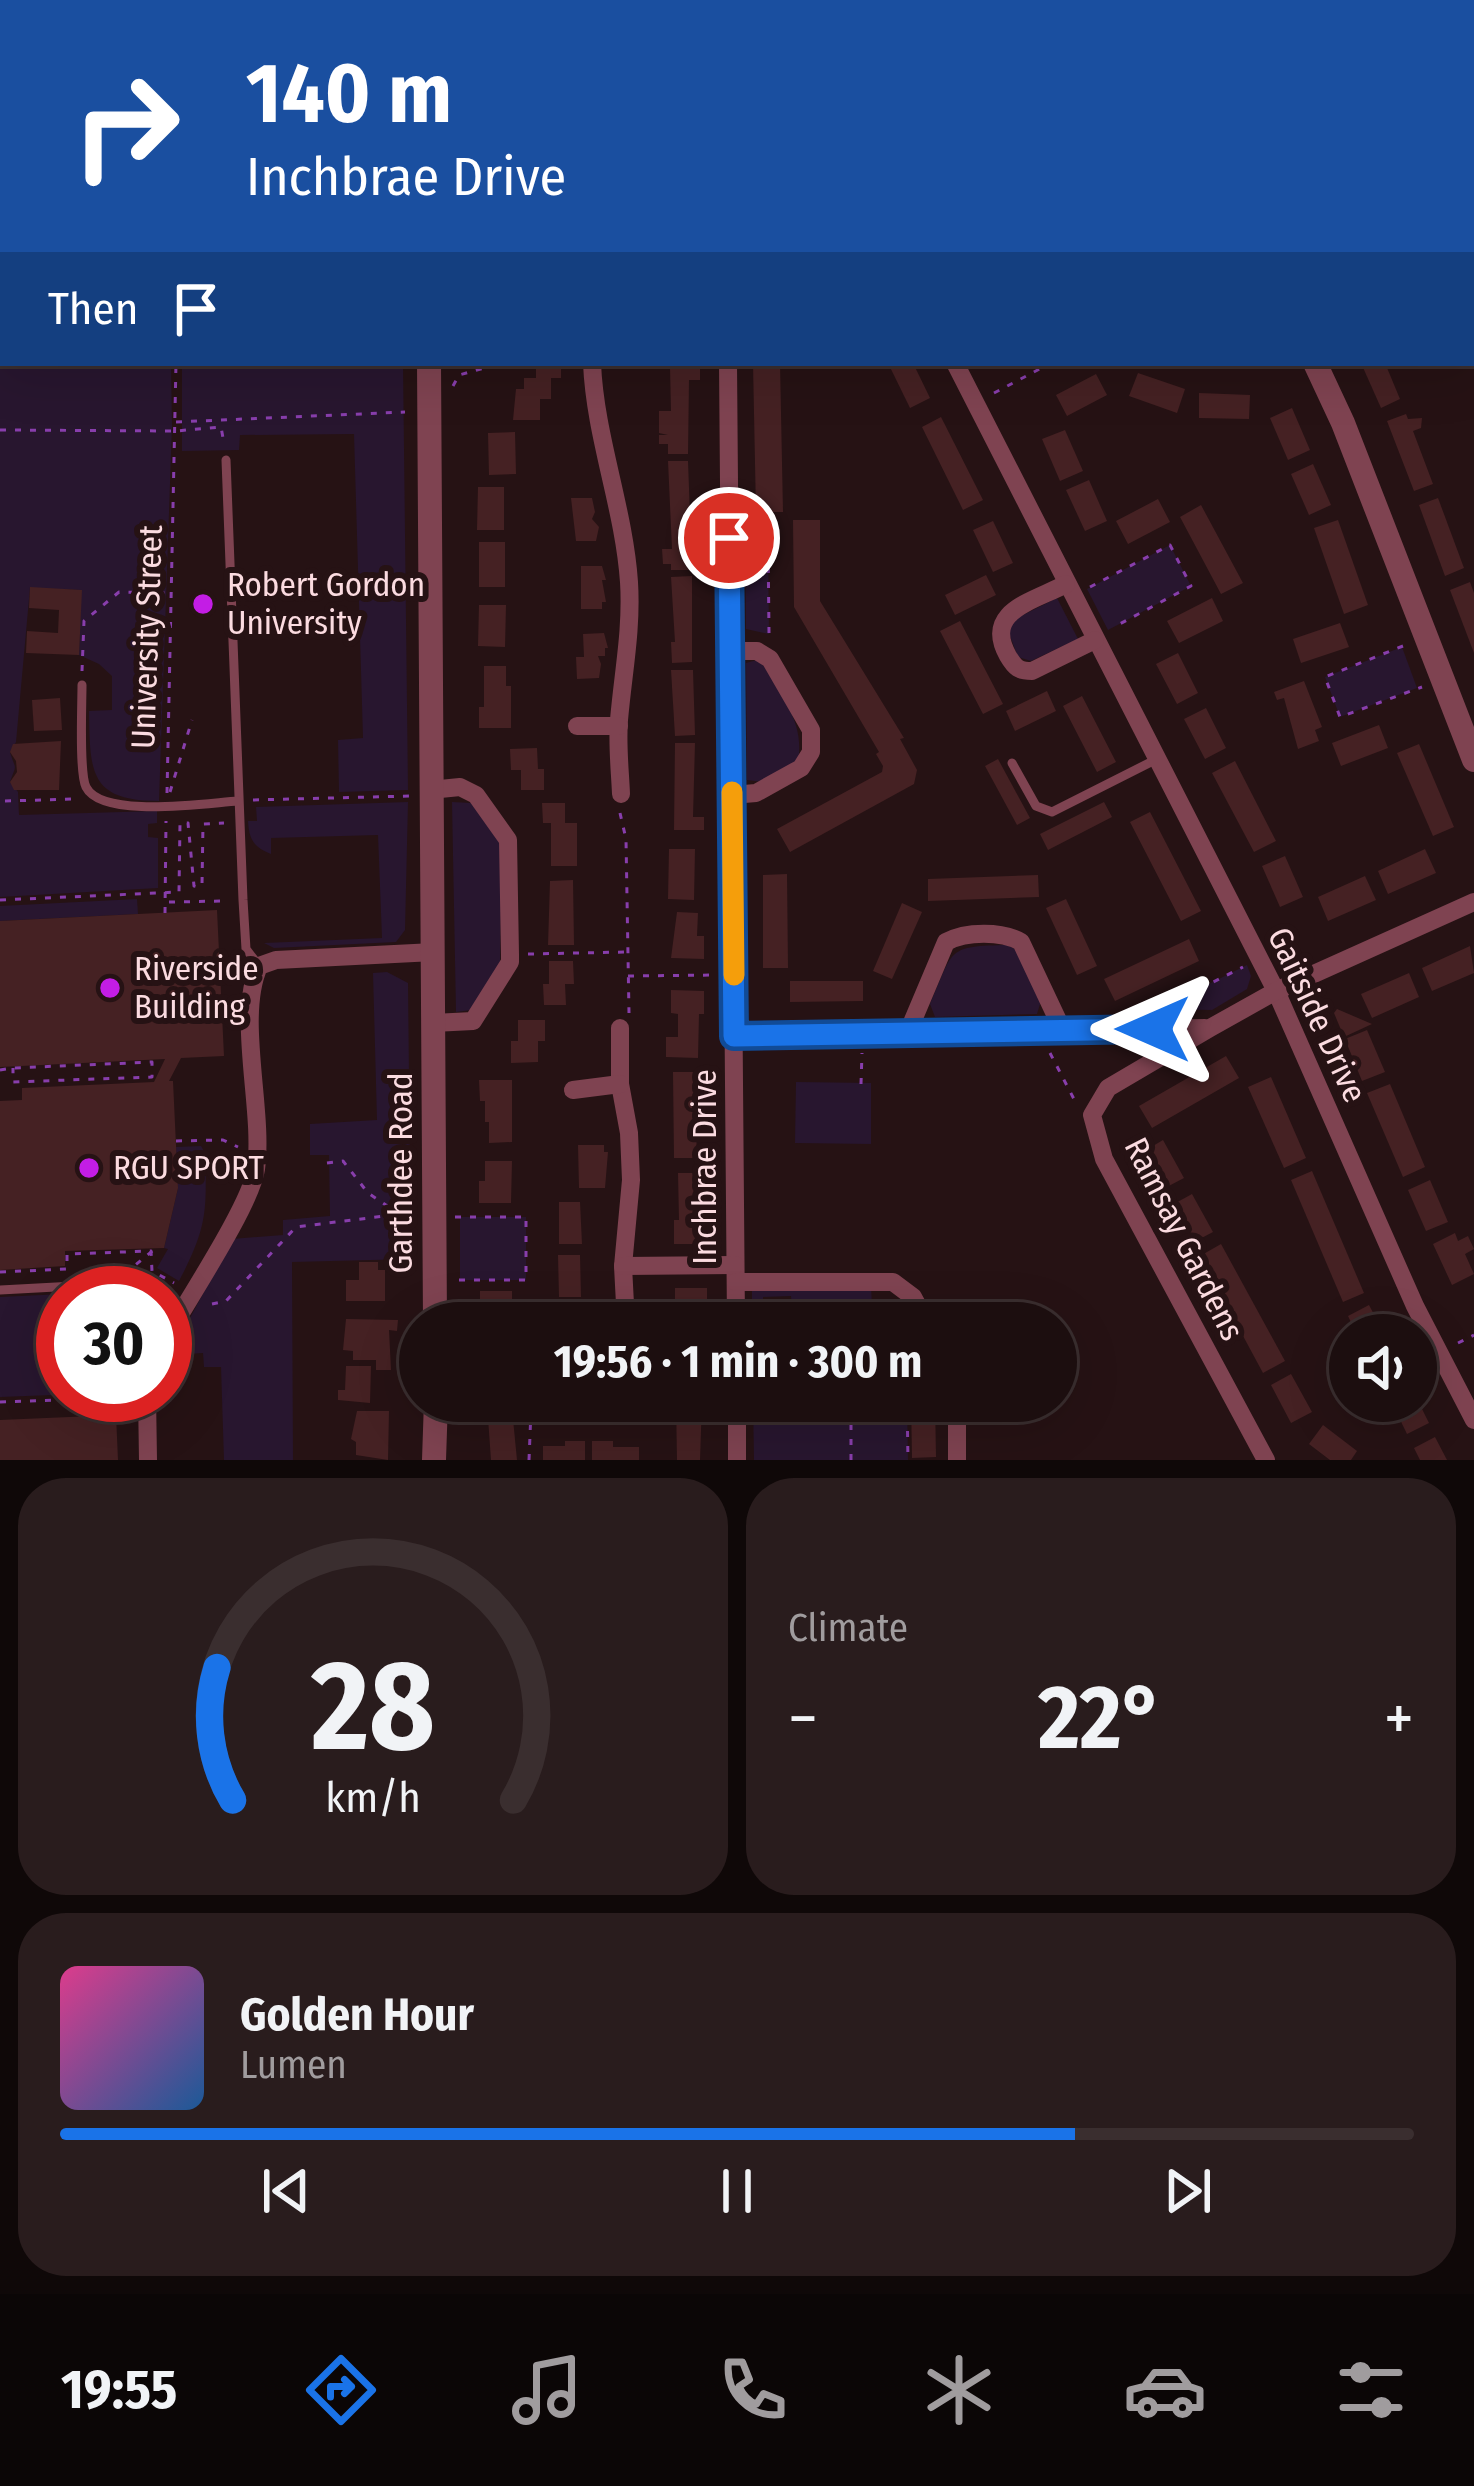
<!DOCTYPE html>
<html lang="en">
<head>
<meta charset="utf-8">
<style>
  body { margin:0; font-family:"Fira Sans Condensed",sans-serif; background:#291c1d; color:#f1f3f6; height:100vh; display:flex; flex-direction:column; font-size:45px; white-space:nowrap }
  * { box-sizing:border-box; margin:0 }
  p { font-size:39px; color:#a09c9e }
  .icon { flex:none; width:66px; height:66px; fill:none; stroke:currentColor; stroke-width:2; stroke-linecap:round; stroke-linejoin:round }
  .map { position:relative; height:1460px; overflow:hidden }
  .details { display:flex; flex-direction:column; gap:18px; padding:18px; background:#0f0808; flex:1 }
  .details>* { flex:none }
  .top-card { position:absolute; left:0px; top:0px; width:1476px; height:366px; box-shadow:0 12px 48px #0002,0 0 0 3px #3a2e2f; background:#1a4fa0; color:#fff; overflow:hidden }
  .controls { position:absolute; left:1329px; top:1314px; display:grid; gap:24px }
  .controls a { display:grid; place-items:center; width:108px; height:108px; border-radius:50%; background:#1c0e0f; box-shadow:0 12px 48px #0002,0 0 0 3px #3a2e2f; font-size:60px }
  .speed { position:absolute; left:36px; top:1266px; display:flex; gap:24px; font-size:60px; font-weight:700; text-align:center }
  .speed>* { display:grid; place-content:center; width:156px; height:156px; border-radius:50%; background:#1c0e0f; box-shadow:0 12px 48px #0002,0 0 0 3px #3a2e2f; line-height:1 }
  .speed .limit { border:18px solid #d22; background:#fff; color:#111 }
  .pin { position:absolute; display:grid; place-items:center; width:102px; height:102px; color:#fff; margin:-51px; border:6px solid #fff; border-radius:50%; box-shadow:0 3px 12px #0007 }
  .me { position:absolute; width:132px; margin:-66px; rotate:270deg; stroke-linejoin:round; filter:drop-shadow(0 0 9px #0008) }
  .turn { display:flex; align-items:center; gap:42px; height:252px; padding:0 48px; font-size:54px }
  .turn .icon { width:156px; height:156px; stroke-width:2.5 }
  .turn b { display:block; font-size:84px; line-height:102px }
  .then { display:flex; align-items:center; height:114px; padding:0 48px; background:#0003; gap:24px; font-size:45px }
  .big { font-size:90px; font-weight:700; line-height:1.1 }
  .details .widget { flex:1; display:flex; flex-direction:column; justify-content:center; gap:18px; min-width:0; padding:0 42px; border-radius:48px; background:#291c1d }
  .details .dial { align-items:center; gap:0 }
  .dial svg { height:312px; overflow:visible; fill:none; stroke:#3a2e2f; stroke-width:7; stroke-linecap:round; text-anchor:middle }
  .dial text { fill:#f1f3f6; stroke:none }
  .song { display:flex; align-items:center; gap:36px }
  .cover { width:144px; height:144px; border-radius:18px; background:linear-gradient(135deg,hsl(330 70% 55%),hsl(210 70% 35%)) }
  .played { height:12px; border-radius:6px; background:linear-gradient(90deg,#1a73e8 75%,#3a2e2f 75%) }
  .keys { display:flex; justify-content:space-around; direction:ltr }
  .heat { display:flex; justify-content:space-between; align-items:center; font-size:66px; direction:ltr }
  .details .tiles { flex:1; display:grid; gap:18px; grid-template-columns:1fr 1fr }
  .widget:last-child { grid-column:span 2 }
  .trip { position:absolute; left:399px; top:1302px; width:678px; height:120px; border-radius:60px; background:#1c0e0f; box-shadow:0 12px 48px #0002,0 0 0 3px #3a2e2f; font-weight:700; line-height:120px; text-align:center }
  .menu { display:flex; height:192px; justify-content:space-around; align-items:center; background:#0b0606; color:#a09c9e }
  .menu .icon { width:84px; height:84px }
  .menu .current { color:#1a73e8 }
  .menu b { font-size:54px; color:#f1f3f6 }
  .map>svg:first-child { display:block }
  .green { fill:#28162f }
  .building { fill:#452123 }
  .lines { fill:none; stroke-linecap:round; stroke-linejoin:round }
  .path { stroke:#883eac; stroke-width:3; stroke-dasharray:6 9; stroke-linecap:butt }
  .service { stroke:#7f4351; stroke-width:9 }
  .minor { stroke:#7f4351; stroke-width:18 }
  .tertiary { stroke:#7f4351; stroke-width:24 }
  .route-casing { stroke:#114b97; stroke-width:30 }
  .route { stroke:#1a73e8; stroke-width:21 }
  .slow { stroke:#f59e0b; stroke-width:21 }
  .poi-dot { fill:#c31de5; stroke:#261214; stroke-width:4.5 }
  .labels { text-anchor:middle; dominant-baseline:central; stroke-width:12; stroke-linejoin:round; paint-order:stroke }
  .poi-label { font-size:33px; fill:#fbdbe0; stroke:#261214; text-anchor:start }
  .street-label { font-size:33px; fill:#fbdbe0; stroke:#261214 }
</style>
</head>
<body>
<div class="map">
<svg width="1474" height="1460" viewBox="0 0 1474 1460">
  <rect width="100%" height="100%" fill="#261214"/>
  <g class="green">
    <path d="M0 0 50 3H3V363H171L172 426 159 801C89 801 90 772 89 711L112 710V676L99 664 79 655 81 590 30 588 16 742 10 752C16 772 17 762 10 782L18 792 19 815 157 811V823L148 824V837L158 838V888L0 897Z"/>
    <path d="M182 363H403L408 790 339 792 338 740 363 738 354 434 240 435 239 450 182 451Z"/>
    <path d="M745 538H768L769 634 746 629Z"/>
    <path d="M1170 545 1191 586 1108 630 1087 589Z"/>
    <path d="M1057 598 1078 639 1031 661 1018 657 1008 631 1013 620Z"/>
    <path d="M1402 647 1417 688 1340 717 1325 677Z"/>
    <path d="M757 660 764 666C782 696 805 724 798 761L763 782 747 780 746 663Z"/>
    <path d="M408 802 405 930 396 942 274 948 264 943 382 938 378 835 271 838V854C254 847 249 840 248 821H257L256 807Z"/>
    <path d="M452 802 471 803 502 844 500 963 471 1010 456 1012Z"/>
    <path d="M137 899 138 914 0 921V906Z"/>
    <path d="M1008 945 1019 952 1041 1001 1037 1014 935 1017 930 1004C954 949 946 946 1008 945Z"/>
    <path d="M1247 965 1251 976 1247 989 1212 1010 1159 1009Z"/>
    <path d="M387 972 408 983 411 1259 292 1262 293 1460H224L221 1367H204L203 1353 172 1355V1372L166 1363 232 1239 283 1235V1220L330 1216 329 1155H310V1124L377 1120 373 973Z"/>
    <path d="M796 1082 871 1083V1144L795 1143Z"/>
    <path d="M201 1146 205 1153C207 1212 207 1228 179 1281L157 1268 168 1249 164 1248 178 1188 176 1147Z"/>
    <rect x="460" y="1217" width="66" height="63"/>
    <path d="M871 1286 872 1306 913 1307 921 1323H793L791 1296 763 1297V1323H752V1287Z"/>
    <path d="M63 1294V1370L52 1371 53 1395 0 1397V1297Z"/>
    <path d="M753 1401H907L908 1460H754Z"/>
  </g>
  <g class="building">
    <path d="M536 363H561V378H551V399H540V420H513L516 389H524V378H536Z"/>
    <path d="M753 363H780L783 512H756Z"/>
    <path d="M888 363H913L930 398 910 408Z"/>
    <path d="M1361 363H1385L1400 399 1381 408Z"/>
    <path d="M700 366V380H689L688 454H668V444H659V435H668L659 433V411H671L670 367Z"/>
    <path d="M1138 373 1185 389 1177 413 1129 396Z"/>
    <path d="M1096 374 1107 395 1067 416 1056 395Z"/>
    <path d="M1199 393 1250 395 1249 419 1199 418Z"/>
    <path d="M1292 408 1310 450 1288 460 1270 418Z"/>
    <path d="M1406 414 1408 419 1422 418 1421 428 1413 431 1433 484 1414 491 1387 421Z"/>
    <path d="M941 417 983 500 963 510 922 427Z"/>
    <path d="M1065 430 1083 471 1060 481 1042 439Z"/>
    <path d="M515 432 516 474 489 475 488 433Z"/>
    <path d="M668 461H688L692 570H671V564H663L662 549H672Z"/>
    <path d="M1313 464 1331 505 1309 515 1291 474Z"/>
    <path d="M1089 480 1107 521 1085 531 1066 490Z"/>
    <path d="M478 487H504V530H477Z"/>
    <path d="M571 498H592L595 512 592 519 599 527 596 541H576Z"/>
    <path d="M1438 498 1464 568 1445 576 1419 505Z"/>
    <path d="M1158 499 1170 522 1128 544 1116 521Z"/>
    <path d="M1201 505 1243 583 1221 594 1180 517Z"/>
    <path d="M793 520H820V601L904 738 900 739 917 770 914 784 790 852 777 829 882 772 883 766 876 754 879 752 794 607Z"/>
    <path d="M1338 520 1368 605 1344 614 1314 528Z"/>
    <path d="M993 521 1013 563 993 572 973 530Z"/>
    <rect x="479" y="542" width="26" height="45"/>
    <path d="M581 566H602L606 580H602L606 602H602V609H581Z"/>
    <path d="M986 575 996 595 955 615 945 595Z"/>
    <path d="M692 576V662L672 663 671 642H675L671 577Z"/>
    <path d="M1470 582 1474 593V653L1450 590Z"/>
    <path d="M30 587 82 590 79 655 26 653 27 631 58 633 59 610 29 608Z"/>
    <path d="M1212 598 1223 621 1179 643 1167 621Z"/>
    <path d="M479 605H506L505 647 478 646Z"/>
    <path d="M960 621 1003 704 983 714 940 631Z"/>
    <path d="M1340 623 1349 647 1301 663 1293 639Z"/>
    <path d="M604 633 608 648H605V656H598L601 664 599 678 577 679 576 657H584L583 634Z"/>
    <path d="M1178 653 1198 693 1177 704 1156 664Z"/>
    <path d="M484 666H506V686H511V728H479V707H484Z"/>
    <path d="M671 670H693L695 735 675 736Z"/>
    <path d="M1304 681 1322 727 1315 730 1319 741 1298 749 1284 698 1277 700 1274 692Z"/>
    <path d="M1047 691 1056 711 1015 731 1006 711Z"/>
    <path d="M1082 696 1116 762 1097 772 1063 706Z"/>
    <path d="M60 698 62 730 34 731 32 700Z"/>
    <path d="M1206 708 1226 748 1205 759 1184 719Z"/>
    <path d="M1379 725 1388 748 1341 766 1332 743Z"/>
    <path d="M61 741 59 790H14L10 782 17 772 16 761 10 752 13 744Z"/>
    <path d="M675 743H695L693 817H704V830H674Z"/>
    <path d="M1419 744 1454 827 1433 836 1397 753Z"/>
    <path d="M537 748 538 769H544V790H521V770H511L510 749Z"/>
    <path d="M998 759 1030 818 1017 825 985 766Z"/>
    <path d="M1235 761 1276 841 1254 852 1212 773Z"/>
    <path d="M1104 802 1112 817 1048 850 1040 834Z"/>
    <path d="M542 803H565V823H577V866H551V823H543Z"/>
    <path d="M1150 812 1201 911 1181 921 1130 822Z"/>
    <path d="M669 849H695L694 900 668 899Z"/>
    <path d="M1425 849 1436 873 1388 894 1378 871Z"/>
    <path d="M1285 856 1303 897 1280 907 1262 866Z"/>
    <path d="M787 874 788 968H763V875Z"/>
    <path d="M1038 875 1039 897 928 901V879Z"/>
    <path d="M1365 876 1376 900 1328 921 1318 897Z"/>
    <path d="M573 880 574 945H548L550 881Z"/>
    <path d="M1066 899 1097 966 1077 975 1046 908Z"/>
    <path d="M902 903 922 912 892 979 873 971Z"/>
    <path d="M217 910 224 1056 181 1058 169 1081H173L178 1188 164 1248 65 1251V1266L0 1270V1101L22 1100V1088L154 1082 165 1059 0 1067V921Z"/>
    <path d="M677 912 698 913 697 936H704V959L671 958Z"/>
    <path d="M1189 939 1199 961 1115 1001 1104 979Z"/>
    <path d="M1470 946 1474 973 1432 991 1422 968Z"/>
    <path d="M549 961H573L574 984H565L566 1005H544L543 984H549Z"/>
    <path d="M1409 973 1419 997 1372 1018 1361 994Z"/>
    <path d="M790 981H863V1001L790 1002Z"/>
    <path d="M671 990 704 991V1014H699L698 1058 666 1057V1037H678V1014L671 1013Z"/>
    <path d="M1337 1009 1372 1024 1344 1037 1334 1013Z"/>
    <path d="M518 1020H545V1041H538V1062L511 1063V1041H518Z"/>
    <path d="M1367 1030 1385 1072 1362 1081 1345 1039Z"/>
    <path d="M1226 1056 1239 1078 1152 1128 1139 1106Z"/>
    <path d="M673 1072H699L696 1158H674Z"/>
    <path d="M1271 1077 1306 1158 1284 1168 1248 1087Z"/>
    <path d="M479 1080H512V1142L489 1143V1122H485V1101H480Z"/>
    <path d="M1390 1084 1425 1167 1403 1177 1367 1093Z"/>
    <path d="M1163 1140 1184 1178 1163 1189 1143 1152Z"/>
    <path d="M578 1145H604V1152H608L605 1188H579Z"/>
    <path d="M485 1161H512L511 1203H479V1181H485Z"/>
    <path d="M1312 1171 1364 1293 1343 1302 1291 1180Z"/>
    <path d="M678 1173H700V1220H706V1244H674V1220H679Z"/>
    <path d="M1430 1180 1448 1222 1426 1231 1408 1190Z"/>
    <path d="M1192 1194 1213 1232 1192 1243 1172 1205Z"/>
    <path d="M559 1202H580L582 1244H559Z"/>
    <path d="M1455 1233 1458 1241 1468 1236 1474 1249 1465 1254 1474 1274 1452 1285 1433 1244Z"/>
    <path d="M1221 1244 1285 1361 1263 1373 1200 1256Z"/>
    <path d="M558 1255H580L581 1297H559Z"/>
    <path d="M359 1262H378V1270H385V1301H346V1280H359Z"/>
    <path d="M675 1288H707V1312H702V1323H672L675 1309 641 1312 640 1299H675Z"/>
    <path d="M480 1291H512V1323H486V1313H480Z"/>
    <rect x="766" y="1299" width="24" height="24"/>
    <path d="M1369 1305 1379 1324 1384 1335H1357L1348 1316Z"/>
    <path d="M578 1309H604L608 1323H578Z"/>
    <path d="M346 1319 398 1320 397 1331 389 1330 391 1370H376V1360H353V1351L343 1350Z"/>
    <path d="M346 1366H371L370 1403 338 1400V1390H345Z"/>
    <path d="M1291 1374 1312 1412 1291 1423 1271 1385Z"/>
    <path d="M676 1401H702L700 1460H677Z"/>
    <path d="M911 1401H935L936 1457 912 1458Z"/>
    <path d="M1391 1401H1418L1429 1423 1407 1434Z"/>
    <path d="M357 1411H389L388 1460 356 1455V1442L351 1439Z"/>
    <path d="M116 1415 118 1460H0V1420Z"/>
    <path d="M488 1418 513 1419 517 1460H491Z"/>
    <path d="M1323 1425 1357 1451 1351 1460H1330L1309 1444Z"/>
    <path d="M1435 1437 1447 1460H1420L1414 1448Z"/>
    <path d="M565 1441H585V1460H543V1446H565Z"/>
    <path d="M592 1441H613V1447H639V1460H592Z"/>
  </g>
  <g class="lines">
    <g class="path">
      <path d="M300 0 301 3"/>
      <path d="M1223 0 1224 3"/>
      <path d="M530 3V0"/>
      <path d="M1142 3 1152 0"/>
      <path d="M0 218 3 212"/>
      <path d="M453 386 459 375 502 363"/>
      <path d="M994 393 1051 363"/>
      <path d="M176 422 405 412"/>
      <path d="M0 430 176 431 221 427 224 443"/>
      <path d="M752 538H768L769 633"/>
      <path d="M1090 587 1170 545 1191 586 1114 627"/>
      <path d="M1403 646 1325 677 1340 717 1422 687"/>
      <path d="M82 671 84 621 119 592 170 593"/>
      <path d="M170 792 192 720"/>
      <path d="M167 793 176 363"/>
      <path d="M253 800 411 796"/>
      <path d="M5 801 75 799"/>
      <path d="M620 813 626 839 629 1013"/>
      <path d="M0 900 179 892 180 823H188L194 886 198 887 202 885 203 824 224 823"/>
      <path d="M169 902 226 901"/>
      <path d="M165 913 166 821"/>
      <path d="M528 954 626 952"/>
      <path d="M628 976 714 975"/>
      <path d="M1160 1009 1243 967"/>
      <path d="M1050 1053 1076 1103"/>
      <path d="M0 1070 13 1068 152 1062V1077L13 1082V1068"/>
      <path d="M861 1084 862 1053"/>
      <path d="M176 1141 223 1140 238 1147"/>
      <path d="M327 1163 343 1161 368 1193 395 1211"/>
      <path d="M455 1217H526V1280H459"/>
      <path d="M0 1272 67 1269V1254L151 1251 152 1271 174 1283"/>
      <path d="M135 1282 154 1293"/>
      <path d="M134 1293 133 1267 156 1248"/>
      <path d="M871 1302V1323"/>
      <path d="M212 1304 226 1301 296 1227 409 1213"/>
      <path d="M792 1304 793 1323"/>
      <path d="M831 1304V1323"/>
      <path d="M873 1307H893"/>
      <path d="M763 1323V1301"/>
      <path d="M1458 1343 1474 1335"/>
      <path d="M907 1401 908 1460"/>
      <path d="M0 1402 57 1400 56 1374H63"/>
      <path d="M529 1460 531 1411 544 1401"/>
      <path d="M851 1460V1401"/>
    </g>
    <g class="service">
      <path d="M356 0V3"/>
      <path d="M226 460 243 900 246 949 259 966"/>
      <path d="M82 685C82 705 79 773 86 787 102 819 206 803 238 801"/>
      <path d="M1012 763 1036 806 1052 812 1157 759"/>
      <path d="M0 1290 93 1285 113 1293"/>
    </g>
    <g class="minor">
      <path d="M626 0V3"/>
      <path d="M1397 0 1398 3"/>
      <path d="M827 3V0"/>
      <path d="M1473 147H1474"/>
      <path d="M592 363C595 437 624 508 629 582 632 630 623 673 619 720 617 745 620 770 621 794"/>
      <path d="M728 363 736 1323"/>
      <path d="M955 363 1276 991 1415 1306 1474 1420"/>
      <path d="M1066 584C1032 602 983 611 1008 656 1015 668 1019 671 1032 671L1095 640"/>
      <path d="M730 651H757L770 659 811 730V752L801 768 756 793 732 795"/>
      <path d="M577 726H619"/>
      <path d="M430 790 460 787 476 795 508 840 510 955V962L473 1021 433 1023"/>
      <path d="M620 1028V1084L629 1133 631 1180 623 1266 626 1323"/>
      <path d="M908 1032 946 942C966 931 1002 931 1021 942L1062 1029"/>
      <path d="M734 1036 1205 1028"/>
      <path d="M573 1090 620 1084"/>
      <path d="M623 1266 735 1265"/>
      <path d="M736 1282H893L913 1297 927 1323"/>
      <path d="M165 1340C186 1302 251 1205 256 1169 264 1109 236 1018 259 966L276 960 434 952"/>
      <path d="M147 1395 148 1460"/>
      <path d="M737 1401V1460"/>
      <path d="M957 1460V1401"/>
      <path d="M1266 1460 1104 1159 1092 1115 1108 1088 1210 1028 1276 991 1474 902"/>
    </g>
    <g class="tertiary">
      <path d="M1082 0 1083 3"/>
      <path d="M429 3V0"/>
      <path d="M429 363 435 1323"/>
      <path d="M1315 363 1343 423 1474 760"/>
      <path d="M434 1460 436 1401"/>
    </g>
  </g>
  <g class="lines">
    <g class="route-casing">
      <path id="route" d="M729 538 734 1036 1153 1029"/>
    </g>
    <use href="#route" class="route"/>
    <path class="slow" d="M732 792 734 975"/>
  </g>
  <g class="poi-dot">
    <circle cx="203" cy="604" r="12"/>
    <circle cx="110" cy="988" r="12"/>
    <circle cx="89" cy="1168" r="12"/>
  </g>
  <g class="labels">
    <g class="poi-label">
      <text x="227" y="585">Robert Gordon<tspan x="227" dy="38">University</tspan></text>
      <text x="134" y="969">Riverside<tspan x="134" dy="38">Building</tspan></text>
      <text x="113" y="1168">RGU SPORT</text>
    </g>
    <g class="street-label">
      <text transform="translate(147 637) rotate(-88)">University Street</text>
      <text transform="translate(1317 1015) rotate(65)">Gaitside Drive</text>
      <text transform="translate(705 1167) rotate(-90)">Inchbrae Drive</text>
      <text transform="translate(401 1173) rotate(-90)">Garthdee Road</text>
      <text transform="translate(1184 1239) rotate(63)">Ramsay Gardens</text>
    </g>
  </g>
</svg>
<div class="controls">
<a><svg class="icon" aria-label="sound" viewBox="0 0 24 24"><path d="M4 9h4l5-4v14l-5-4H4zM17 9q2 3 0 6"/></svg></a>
</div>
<div class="speed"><div class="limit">30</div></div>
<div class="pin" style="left:729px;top:538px;background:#d93025"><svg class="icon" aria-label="arrive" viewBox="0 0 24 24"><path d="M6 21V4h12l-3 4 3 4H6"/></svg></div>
<svg class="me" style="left:1153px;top:1029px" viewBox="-20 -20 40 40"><path d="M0-17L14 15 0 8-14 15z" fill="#1a73e8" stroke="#fff" stroke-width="4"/></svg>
<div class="trip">19:56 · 1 min · 300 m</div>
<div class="top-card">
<div class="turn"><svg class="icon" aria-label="right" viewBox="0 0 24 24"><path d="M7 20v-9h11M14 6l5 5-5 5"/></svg><div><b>140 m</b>Inchbrae Drive</div></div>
<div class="then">Then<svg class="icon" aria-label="arrive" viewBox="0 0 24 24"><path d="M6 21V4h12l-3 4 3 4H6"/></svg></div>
</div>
</div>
<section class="details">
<div class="tiles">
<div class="widget dial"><svg viewBox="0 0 100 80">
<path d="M14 69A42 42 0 1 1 86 69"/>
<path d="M14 69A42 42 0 0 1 10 35" stroke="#1a73e8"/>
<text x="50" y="56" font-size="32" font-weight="700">28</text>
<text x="50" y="72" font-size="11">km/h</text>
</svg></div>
<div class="widget"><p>Climate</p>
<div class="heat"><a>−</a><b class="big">22°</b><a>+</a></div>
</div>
<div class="widget">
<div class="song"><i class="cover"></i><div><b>Golden Hour</b><p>Lumen</p></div></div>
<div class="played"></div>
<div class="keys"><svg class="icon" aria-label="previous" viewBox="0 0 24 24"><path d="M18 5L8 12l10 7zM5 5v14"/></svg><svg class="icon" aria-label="pause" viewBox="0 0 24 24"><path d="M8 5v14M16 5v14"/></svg><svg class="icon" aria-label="next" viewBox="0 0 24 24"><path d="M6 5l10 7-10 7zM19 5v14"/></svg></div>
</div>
</div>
</section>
<nav class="menu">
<b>19:55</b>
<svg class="icon current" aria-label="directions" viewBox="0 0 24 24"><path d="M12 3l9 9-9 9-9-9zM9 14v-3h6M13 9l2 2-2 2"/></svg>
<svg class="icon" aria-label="music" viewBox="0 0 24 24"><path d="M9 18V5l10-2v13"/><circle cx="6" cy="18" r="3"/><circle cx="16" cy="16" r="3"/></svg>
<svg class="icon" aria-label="phone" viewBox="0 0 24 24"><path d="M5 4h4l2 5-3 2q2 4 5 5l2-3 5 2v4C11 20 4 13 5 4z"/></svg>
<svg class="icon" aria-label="climate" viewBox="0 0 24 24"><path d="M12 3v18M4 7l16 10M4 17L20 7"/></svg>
<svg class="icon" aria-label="car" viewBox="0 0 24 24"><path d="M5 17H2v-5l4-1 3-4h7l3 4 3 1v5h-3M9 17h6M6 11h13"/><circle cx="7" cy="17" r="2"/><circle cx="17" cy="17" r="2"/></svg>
<svg class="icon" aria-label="filters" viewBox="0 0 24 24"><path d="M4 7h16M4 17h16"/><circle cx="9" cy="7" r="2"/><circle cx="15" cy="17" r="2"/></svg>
</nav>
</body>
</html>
